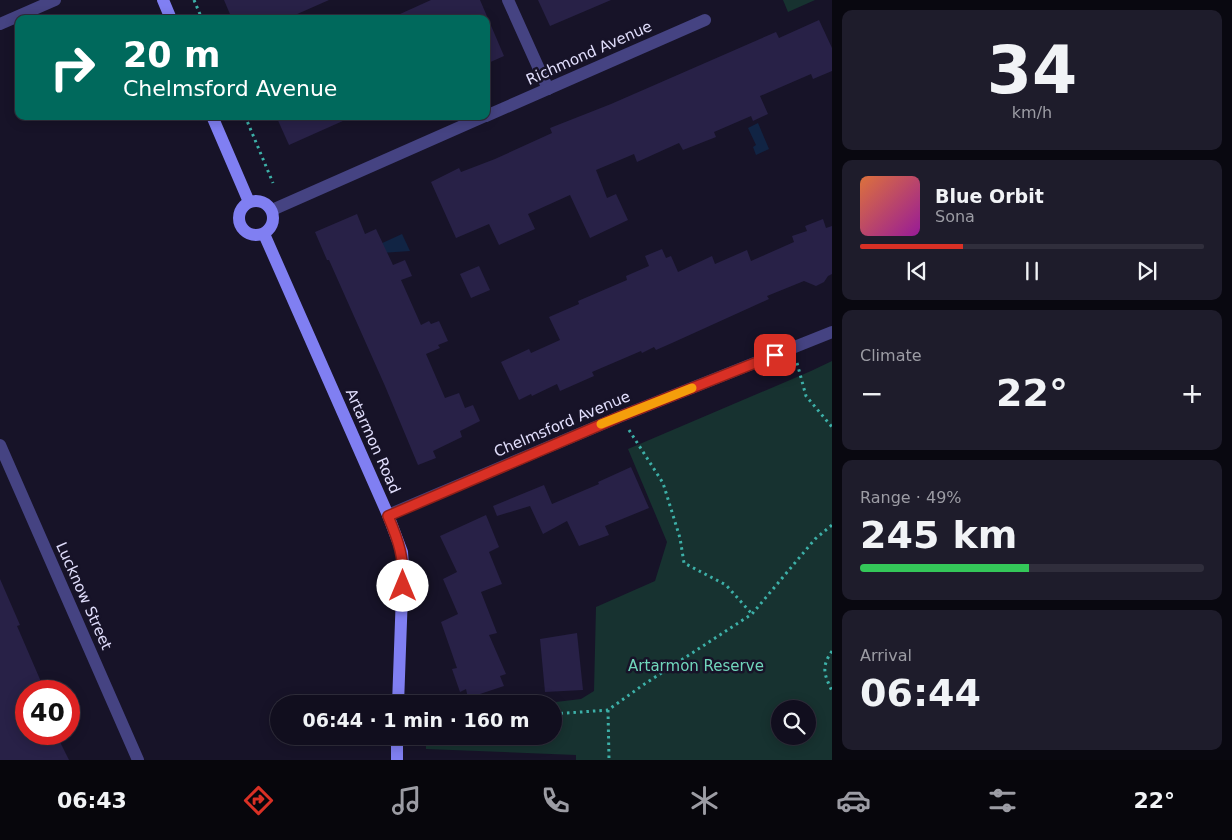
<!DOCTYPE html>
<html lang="en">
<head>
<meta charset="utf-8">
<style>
  body { margin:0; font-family:"DejaVu Sans",sans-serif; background:#1e1c2b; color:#f1f3f6; height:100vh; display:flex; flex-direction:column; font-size:19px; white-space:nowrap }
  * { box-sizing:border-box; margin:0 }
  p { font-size:16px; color:#9c9ca4 }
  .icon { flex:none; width:28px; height:28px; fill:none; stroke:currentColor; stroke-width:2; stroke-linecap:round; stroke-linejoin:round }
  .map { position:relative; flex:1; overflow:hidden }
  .sheet { display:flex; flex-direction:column; gap:10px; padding:10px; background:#090810; width:400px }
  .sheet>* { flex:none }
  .hud { position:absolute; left:15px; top:15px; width:475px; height:105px; border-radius:10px; box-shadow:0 2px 12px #0003,0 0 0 1px #302e3c; background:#00695c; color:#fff; overflow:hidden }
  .controls { position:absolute; left:771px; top:700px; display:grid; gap:10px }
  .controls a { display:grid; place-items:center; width:45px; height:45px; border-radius:50%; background:#110e1e; box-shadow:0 2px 12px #0003,0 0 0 1px #302e3c; font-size:25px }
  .speed { position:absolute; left:15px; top:680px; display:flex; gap:10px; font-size:25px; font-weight:700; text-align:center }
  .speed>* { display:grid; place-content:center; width:65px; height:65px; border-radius:50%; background:#110e1e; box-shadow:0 2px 12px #0003,0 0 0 1px #302e3c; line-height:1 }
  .speed .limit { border:8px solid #d22; background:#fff; color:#111 }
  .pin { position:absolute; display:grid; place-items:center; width:42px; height:42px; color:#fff; margin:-21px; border-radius:10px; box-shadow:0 2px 8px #0006 }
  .me { position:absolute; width:55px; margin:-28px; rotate:0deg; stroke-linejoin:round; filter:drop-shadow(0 0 4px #0008) }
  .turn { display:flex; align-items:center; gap:18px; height:105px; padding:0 25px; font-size:22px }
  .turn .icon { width:65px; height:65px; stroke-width:2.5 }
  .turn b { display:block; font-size:35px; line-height:42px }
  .big { font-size:38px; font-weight:700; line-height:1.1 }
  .sheet .widget { flex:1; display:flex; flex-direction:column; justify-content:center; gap:8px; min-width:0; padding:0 18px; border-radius:10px; background:#1e1c2b }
  .sheet .dial { align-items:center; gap:0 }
  .dial b { font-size:65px; line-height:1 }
  .song { display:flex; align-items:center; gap:15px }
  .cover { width:60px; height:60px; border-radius:8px; background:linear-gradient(135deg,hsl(20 70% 55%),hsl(300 70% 35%)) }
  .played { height:5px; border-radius:2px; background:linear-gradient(90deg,#d93025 30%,#302e3c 30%) }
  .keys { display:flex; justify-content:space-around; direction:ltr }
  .heat { display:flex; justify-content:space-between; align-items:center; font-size:28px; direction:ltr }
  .charge { height:8px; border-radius:4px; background:linear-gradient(90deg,#34c759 49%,#302e3c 0) }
  .trip { position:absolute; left:270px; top:695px; width:292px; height:50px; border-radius:25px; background:#110e1e; box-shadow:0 2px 12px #0003,0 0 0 1px #302e3c; font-weight:700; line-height:50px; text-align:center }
  .tab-bar { display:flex; height:80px; justify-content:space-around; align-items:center; background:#07060c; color:#9c9ca4 }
  .tab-bar .icon { width:35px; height:35px }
  .tab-bar .active { color:#d93025 }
  .tab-bar b { font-size:22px; color:#f1f3f6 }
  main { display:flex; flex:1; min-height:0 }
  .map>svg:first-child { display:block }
  .green { fill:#173230; fill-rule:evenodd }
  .water { fill:#112444 }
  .building { fill:#282147 }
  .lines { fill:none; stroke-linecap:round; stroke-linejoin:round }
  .path { stroke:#3db0a8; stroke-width:3; stroke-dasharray:2.5 4; stroke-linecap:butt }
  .street { stroke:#454382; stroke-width:12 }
  .secondary { stroke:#807ff2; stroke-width:12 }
  .route-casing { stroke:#8d1f18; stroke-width:12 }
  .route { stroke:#d93025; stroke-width:9 }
  .slow { stroke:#f59e0b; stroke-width:9 }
  .labels { text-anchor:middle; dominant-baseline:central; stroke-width:5; stroke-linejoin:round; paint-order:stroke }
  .street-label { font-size:15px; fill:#e1defc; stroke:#171328 }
  .park-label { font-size:15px; fill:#70d6bb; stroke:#171328 }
</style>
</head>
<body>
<main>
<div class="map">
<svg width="832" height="760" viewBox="0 0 832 760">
  <rect width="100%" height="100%" fill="#171328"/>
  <g class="green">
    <path d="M783 0H815L788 12Z"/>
    <path d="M832 361V760H576V755L426 749V736H554V704H539L581 699 594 691 596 607 655 581 667 542 628 449 811 371ZM780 709H808V736H780Z"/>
  </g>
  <g class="water">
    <path d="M758 123 769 149 756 155 753 147 756 145 748 128Z"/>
    <path d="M402 234 410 251 381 253 378 245Z"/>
  </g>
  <g class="building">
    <path d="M224 0H329L286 19H232Z"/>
    <path d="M431 0H480L504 56 486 64V19H389Z"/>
    <path d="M538 0H611L550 26Z"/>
    <path d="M819 20 832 48V71L813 79 811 74 760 96 768 114 753 121 751 116 714 132 716 137 683 150 679 143 637 162 634 154 596 170 607 198 616 194 628 220 590 238 570 195 528 214 535 229 499 245 489 224 456 238 431 182 459 168 461 172 495 159 552 133 550 128 611 104 776 32 779 38Z"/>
    <path d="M276 116H354L289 145Z"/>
    <path d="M357 214 365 234 376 229 393 265 405 260 412 276 401 280 421 325 429 321 431 324 439 321 448 341 438 345 440 348 426 354 445 398 459 393 465 408 473 405 480 421 460 431 462 437 433 451 436 458 418 465 385 386 329 260H327L315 232Z"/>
    <path d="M823 219 826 228 832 226V274L828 276 824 282 816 286 804 281 767 296 769 299 672 343 656 350 654 347 642 353 641 351 592 372 594 376 560 391 557 384 532 396 531 394 519 400 501 362 529 349 531 353 560 340 549 317 579 304 578 301 627 280 626 276 649 266 645 256 662 249 666 258 671 256 678 272 712 256 715 264 747 250 751 261 794 242 792 236 807 231 805 226Z"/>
    <path d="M479 266 490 290 471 298 460 274Z"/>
    <path d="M631 467 649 508 605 526 609 535 579 546 567 521 543 534 530 506 497 516 493 506 544 485 552 504 599 484 598 482Z"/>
    <path d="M486 515 499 547 489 552 502 584 481 592 497 633 489 635 506 674 500 676 504 686 468 698 466 689 460 692 452 669 457 668 441 622 458 614 443 579 457 572 440 536Z"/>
    <path d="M0 579 20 625 17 626 45 691H26V734H56L69 760H0Z"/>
    <path d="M577 633 583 690 545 692 540 639Z"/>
  </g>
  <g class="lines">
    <g class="path">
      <path d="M194 0 202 19"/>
      <path d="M245 116 273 183"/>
      <path d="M797 363 806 396 832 427"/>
      <path d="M629 430 663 483 680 538 684 563 726 585 752 614"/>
      <path d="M832 651C821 667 824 674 832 691"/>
      <path d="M608 710 609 760"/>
      <path d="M554 714 608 710 643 685 752 614 815 539 832 525"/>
    </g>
    <g class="street">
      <path d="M508 0 548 89"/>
      <path d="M0 24 55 0"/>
      <path d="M486 116 705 20"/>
      <path d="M272 210 485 116"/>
      <path d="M0 445 138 760"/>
      <path d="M388 515 619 417 832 332"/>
    </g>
    <g class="secondary">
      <path d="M163 0 171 19"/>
      <path d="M212 116 249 202"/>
      <circle cx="256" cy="218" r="17"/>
      <path d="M264 234 388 515 402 552 403 566 398 704"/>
      <path d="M397 760V736"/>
    </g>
  </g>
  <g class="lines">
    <g class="route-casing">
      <path id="route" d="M403 586C404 557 399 542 388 516L619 417 775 355"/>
    </g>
    <use href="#route" class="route"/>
    <path class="slow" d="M601 424 692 388"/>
  </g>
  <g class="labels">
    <g class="street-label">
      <text transform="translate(589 53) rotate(-24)">Richmond Avenue</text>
      <text transform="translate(562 424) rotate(-23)">Chelmsford Avenue</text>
      <text transform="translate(373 441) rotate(66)">Artarmon Road</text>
      <text transform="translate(84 596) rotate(66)">Lucknow Street</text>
    </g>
    <g class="park-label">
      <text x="696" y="666">Artarmon Reserve</text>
    </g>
  </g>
</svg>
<div class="controls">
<a><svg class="icon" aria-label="search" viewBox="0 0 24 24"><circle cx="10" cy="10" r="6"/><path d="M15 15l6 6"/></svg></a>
</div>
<div class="speed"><div class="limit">40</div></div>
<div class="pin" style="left:775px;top:355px;background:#d93025"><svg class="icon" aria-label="arrive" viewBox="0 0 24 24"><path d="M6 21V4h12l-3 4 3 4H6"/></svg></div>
<svg class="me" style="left:403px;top:586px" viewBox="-20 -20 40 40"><circle r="19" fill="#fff"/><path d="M0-13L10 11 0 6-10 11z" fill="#d93025"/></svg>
<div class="trip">06:44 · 1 min · 160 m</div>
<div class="hud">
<div class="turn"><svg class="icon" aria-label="right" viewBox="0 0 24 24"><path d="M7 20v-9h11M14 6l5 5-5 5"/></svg><div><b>20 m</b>Chelmsford Avenue</div></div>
</div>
</div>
<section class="sheet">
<div class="widget dial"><b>34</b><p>km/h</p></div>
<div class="widget">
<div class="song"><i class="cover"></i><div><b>Blue Orbit</b><p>Sona</p></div></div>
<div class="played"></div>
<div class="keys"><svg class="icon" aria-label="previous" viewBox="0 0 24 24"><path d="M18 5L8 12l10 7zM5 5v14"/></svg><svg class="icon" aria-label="pause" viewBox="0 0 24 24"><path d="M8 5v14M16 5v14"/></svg><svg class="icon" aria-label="next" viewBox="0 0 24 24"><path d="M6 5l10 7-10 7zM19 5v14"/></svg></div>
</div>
<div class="widget"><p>Climate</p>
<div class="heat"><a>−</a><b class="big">22°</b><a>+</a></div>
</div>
<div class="widget"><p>Range · 49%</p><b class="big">245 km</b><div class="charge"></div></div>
<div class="widget"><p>Arrival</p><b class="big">06:44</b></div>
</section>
</main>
<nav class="tab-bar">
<b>06:43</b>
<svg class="icon active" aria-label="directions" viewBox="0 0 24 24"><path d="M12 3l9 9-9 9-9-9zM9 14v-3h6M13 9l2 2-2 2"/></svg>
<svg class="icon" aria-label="music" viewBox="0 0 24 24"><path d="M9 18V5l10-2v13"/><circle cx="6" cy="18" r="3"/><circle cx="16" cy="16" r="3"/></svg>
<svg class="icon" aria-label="phone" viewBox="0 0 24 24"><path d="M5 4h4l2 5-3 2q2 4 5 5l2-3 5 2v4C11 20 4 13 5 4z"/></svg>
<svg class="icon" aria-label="climate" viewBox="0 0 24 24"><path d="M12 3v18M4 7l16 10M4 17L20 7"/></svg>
<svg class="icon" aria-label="car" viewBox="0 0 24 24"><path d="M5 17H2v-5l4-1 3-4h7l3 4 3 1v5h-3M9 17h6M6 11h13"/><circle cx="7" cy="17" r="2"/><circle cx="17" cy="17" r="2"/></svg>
<svg class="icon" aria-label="filters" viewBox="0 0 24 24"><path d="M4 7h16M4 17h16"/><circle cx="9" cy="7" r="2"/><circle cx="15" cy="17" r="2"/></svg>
<b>22°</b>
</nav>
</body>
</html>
